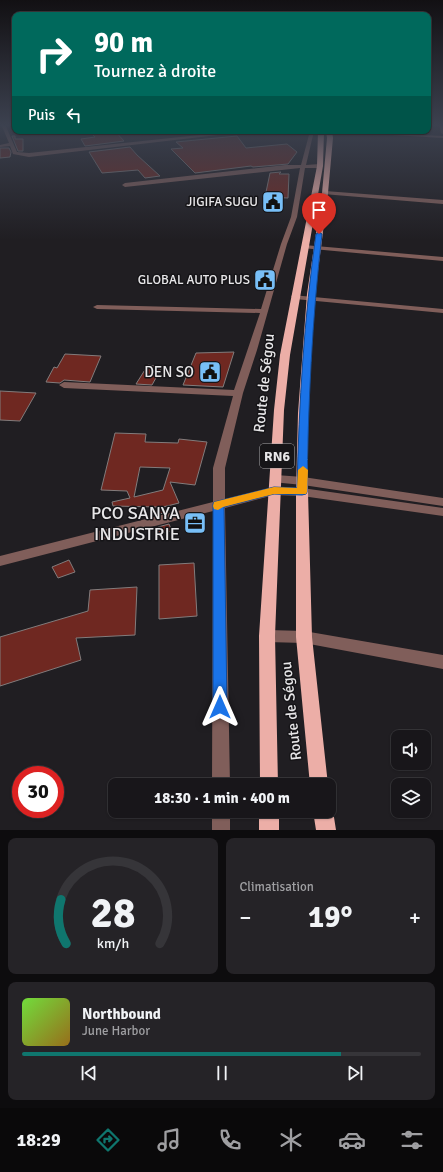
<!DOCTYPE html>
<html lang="fr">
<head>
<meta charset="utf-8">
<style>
  body { margin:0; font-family:Signika,sans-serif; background:#252327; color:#f1f3f6; height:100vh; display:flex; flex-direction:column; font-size:15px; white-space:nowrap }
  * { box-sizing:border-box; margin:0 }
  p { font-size:13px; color:#9f9fa2 }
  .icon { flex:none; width:22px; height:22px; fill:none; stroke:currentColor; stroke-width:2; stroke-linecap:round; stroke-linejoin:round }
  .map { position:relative; height:830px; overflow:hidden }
  .drawer { display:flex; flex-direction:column; gap:8px; padding:8px; background:#0d0c0e; flex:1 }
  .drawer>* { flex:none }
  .banner { position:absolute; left:12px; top:12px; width:419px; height:122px; border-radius:8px; box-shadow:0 1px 3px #0004,0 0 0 1px #363539; background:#00695c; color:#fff; overflow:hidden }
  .fabs { position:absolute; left:391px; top:730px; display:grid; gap:8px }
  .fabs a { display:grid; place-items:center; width:40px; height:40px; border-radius:8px; background:#18161a; box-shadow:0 1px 3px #0004,0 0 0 1px #363539; font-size:20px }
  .speed { position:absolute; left:12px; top:766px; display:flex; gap:8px; font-size:20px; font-weight:700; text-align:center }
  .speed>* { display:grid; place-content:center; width:52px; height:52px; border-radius:50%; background:#18161a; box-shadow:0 1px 3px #0004,0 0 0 1px #363539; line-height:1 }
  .speed .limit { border:6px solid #d22; background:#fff; color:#111 }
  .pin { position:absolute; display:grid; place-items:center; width:34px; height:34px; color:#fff; margin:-41px -17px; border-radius:50% 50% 50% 0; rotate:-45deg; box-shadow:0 0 4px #0007 }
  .pin .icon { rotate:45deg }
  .me { position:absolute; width:44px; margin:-22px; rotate:0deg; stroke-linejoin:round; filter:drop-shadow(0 0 3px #0008) }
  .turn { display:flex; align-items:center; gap:14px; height:84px; padding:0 16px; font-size:18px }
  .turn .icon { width:52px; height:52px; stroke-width:2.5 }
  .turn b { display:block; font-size:28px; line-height:34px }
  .then { display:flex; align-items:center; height:38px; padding:0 16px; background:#0003; gap:8px; font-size:15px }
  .big { font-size:30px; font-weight:700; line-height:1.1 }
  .drawer .card { flex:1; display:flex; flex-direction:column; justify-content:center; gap:6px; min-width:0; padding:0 14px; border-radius:8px; background:#252327 }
  .drawer .dial { align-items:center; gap:0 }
  .dial svg { height:104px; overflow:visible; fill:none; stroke:#363539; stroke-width:7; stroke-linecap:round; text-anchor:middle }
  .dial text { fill:#f1f3f6; stroke:none }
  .song { display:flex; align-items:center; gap:12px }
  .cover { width:48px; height:48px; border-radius:6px; background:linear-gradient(135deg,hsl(100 70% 55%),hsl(40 70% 35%)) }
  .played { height:4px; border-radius:2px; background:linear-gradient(90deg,#0f766e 80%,#363539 80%) }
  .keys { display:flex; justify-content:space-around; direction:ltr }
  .heat { display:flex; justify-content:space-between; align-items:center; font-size:22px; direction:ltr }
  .drawer .tiles { flex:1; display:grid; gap:8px; grid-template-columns:1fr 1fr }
  .card:last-child { grid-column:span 2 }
  .trip { position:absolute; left:108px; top:778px; width:228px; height:40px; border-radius:8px; background:#18161a; box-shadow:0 1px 3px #0004,0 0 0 1px #363539; font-weight:700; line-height:40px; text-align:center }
  .tabs { display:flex; height:64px; justify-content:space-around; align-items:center; background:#0a090a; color:#9f9fa2 }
  .tabs .icon { width:28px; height:28px }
  .tabs .current { color:#0f766e }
  .tabs b { font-size:18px; color:#f1f3f6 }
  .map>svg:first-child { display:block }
  .building { fill:#6f2821; stroke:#827c7c; fill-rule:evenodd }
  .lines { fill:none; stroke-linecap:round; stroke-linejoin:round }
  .minor { fill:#805e5a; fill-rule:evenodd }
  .trunk { fill:#ecaea7; fill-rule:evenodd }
  .route { fill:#1a73e8; stroke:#114b97 }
  .slow { fill:#f59e0b }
  .labels { text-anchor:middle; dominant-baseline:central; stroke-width:3; stroke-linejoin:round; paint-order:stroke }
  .far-poi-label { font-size:13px; fill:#e8e7e9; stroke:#161518; text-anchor:end }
  .shield { fill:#161518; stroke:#a9a8aa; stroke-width:1 }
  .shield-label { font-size:14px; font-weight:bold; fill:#e8e7e9 }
  .poi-label { font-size:15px; fill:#e8e7e9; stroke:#161518; text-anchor:end }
  .street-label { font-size:15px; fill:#e8e7e9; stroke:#161518 }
  .near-poi-label { font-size:18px; fill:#e8e7e9; stroke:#161518; text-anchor:end }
</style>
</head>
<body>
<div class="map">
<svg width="443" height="830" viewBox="0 0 443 830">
  <rect width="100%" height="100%" fill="#201e22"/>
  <g class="building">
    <path d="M89 131H115L124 141 85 146 81 139 95 137Z"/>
    <path d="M12 136H15V139H23V151H18Z"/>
    <path d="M237 136 246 148 287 144 297 152 288 164 253 167 251 166 195 173 171 149 183 148 176 142Z"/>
    <path d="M130 147 137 155 160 176 145 178 138 170 102 173 89 152Z"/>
    <path d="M0 148H9L11 152 10 157 0 158Z"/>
    <path d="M281 172 279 174H289L288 198 265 197 270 173Z"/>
    <path d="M234 352 223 387 183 385 196 353Z"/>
    <path d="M65 354 101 356 90 382 64 380 60 383 46 382 54 367 57 368Z"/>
    <path d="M148 365 162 367 152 385 136 384Z"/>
    <path d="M0 391 36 393 20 421 0 420Z"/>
    <path d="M115 433 146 434 145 442 178 443 179 439 207 442 195 485 170 482 179 503 163 507 165 513 158 514V507L113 506 112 502 130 498 127 491 101 490ZM140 467 170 468 163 490 134 497Z"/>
    <path d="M169 524 172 531 158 534V527Z"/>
    <path d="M69 560 75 572 58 578 52 567Z"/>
    <path d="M194 563 197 616 159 619V565Z"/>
    <path d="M137 587 135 635 76 638 81 660 0 686V637L88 611 90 590Z"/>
  </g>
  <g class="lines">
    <g class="minor">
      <path d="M1 124H5L17 152 29 153 237 131H252L29 157 13 154 10 146 0 147V145L9 143Z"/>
      <path d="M439 124H443V134L441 133Z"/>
      <path d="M310 131H314L306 165 320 164 323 166 320 168H305L297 217 287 244 257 350 243 393 225 468V499L274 487 302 488 443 508V516L302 496 274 495 225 508 230 785H212L213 511 0 566V556L213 502V468L233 396 64 388 59 385 64 382 234 390 260 313 97 309 93 307 97 305 261 309 281 244 291 217 300 168 125 187 122 185 125 183 285 165H301Z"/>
      <path d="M340 131 443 136V138L342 132Z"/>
      <path d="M325 191 443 200V204L323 194 322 193Z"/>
      <path d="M304 245 443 257V261L302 248 301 247Z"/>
      <path d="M292 295 443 309V313L295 299 291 297Z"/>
      <path d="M276 475 303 477 443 498V506L303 485 272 482 270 479 272 476Z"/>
      <path d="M267 630 304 631 443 655V669L304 643 267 642 262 640 260 636 262 632Z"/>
      <rect x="212" y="811" width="18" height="19"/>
    </g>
    <g class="trunk">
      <path d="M318 131H324L323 166 290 355 284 410 275 636 278 785H260L259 636 274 410 280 355 317 166Z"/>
      <path d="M326 131H332L333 138 328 193 315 294 308 413V492L312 637 328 785H310L296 637V492L298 413 307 294 322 193 327 138Z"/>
      <path d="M329 804 333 811 336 830H316L313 811H329Z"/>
      <rect x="259" y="811" width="20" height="19"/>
    </g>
  </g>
  <linearGradient id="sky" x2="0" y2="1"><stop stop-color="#121013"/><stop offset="0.52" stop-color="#3c414f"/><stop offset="1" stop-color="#3c414f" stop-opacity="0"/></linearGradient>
  <rect width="443" height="240" fill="url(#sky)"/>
  <path class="route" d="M319 232 322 234C312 320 308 405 307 492L306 494 302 495 274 494 224 507 227 707 225 712 220 714 215 712 213 707V504L214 502 274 487 297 488C299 403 304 319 316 234Z"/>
  <path class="slow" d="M303 466 308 470 307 492 306 494H274L223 507 218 510 214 509 213 506 214 502 274 487 297 488 298 470Z"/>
  <defs>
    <g id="civic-square" transform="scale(1.15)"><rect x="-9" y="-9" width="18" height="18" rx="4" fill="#78bff7" stroke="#161518"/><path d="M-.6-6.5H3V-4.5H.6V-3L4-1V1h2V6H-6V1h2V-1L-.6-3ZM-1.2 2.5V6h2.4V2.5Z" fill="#111"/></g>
    <g id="office-square" transform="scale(1.15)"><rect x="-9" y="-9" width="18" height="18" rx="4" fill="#78bff7" stroke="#161518"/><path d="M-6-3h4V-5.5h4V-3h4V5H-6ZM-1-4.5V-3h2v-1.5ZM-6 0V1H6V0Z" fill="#111"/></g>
  </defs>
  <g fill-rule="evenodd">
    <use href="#civic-square" x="273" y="202"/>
    <use href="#civic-square" x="265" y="280"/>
    <use href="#civic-square" x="210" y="372"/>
    <use href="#office-square" x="195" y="523"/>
  </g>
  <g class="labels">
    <g class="far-poi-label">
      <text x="258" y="202">JIGIFA SUGU</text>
      <text x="250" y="280">GLOBAL AUTO PLUS</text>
    </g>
    <rect class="shield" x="260" y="444" width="34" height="24" rx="3"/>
    <g class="shield-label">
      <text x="277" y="456">RN6</text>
    </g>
    <g class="poi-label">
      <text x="194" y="372">DEN SO</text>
    </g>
    <g class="street-label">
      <text transform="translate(264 383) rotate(-84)">Route de Ségou</text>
      <text transform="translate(291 711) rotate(-96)">Route de Ségou</text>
    </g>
    <g class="near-poi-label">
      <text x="180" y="513">PCO SANYA<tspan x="180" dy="21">INDUSTRIE</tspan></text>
    </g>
  </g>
</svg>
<div class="fabs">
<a><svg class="icon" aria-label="sound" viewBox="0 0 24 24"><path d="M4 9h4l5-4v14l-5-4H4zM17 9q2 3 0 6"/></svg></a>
<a><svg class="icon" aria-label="layers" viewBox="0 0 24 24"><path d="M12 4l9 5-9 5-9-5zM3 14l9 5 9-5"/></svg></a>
</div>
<div class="speed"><div class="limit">30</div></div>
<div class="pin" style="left:319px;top:234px;background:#d93025"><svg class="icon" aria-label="arrive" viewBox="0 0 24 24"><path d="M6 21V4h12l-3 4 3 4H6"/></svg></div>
<svg class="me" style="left:220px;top:707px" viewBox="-20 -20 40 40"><path d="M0-17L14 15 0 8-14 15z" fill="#1a73e8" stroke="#fff" stroke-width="4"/></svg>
<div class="trip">18:30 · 1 min · 400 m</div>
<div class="banner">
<div class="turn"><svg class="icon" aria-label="right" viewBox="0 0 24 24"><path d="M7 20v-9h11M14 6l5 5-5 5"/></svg><div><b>90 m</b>Tournez à droite</div></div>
<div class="then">Puis<svg class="icon" aria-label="left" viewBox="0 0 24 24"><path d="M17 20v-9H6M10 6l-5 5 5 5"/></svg></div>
</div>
</div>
<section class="drawer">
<div class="tiles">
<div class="card dial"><svg viewBox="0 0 100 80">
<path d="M14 69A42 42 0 1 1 86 69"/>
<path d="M14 69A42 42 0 0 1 10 35" stroke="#0f766e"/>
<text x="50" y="56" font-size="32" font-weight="700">28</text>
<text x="50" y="72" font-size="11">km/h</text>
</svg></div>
<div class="card"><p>Climatisation</p>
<div class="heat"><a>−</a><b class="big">19°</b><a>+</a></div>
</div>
<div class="card">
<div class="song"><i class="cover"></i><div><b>Northbound</b><p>June Harbor</p></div></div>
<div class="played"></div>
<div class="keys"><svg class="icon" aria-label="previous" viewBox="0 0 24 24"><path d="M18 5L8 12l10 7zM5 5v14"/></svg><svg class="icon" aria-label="pause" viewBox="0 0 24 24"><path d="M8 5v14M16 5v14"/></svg><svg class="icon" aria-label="next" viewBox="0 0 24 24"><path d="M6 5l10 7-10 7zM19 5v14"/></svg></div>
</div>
</div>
</section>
<nav class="tabs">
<b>18:29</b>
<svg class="icon current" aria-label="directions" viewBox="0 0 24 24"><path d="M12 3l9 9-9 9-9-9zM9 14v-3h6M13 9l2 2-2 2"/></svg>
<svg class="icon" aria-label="music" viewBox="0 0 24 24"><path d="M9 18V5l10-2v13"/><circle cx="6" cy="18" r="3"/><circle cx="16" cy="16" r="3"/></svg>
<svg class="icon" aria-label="phone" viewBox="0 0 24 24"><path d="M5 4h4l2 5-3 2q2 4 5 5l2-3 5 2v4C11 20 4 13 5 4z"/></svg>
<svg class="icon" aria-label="climate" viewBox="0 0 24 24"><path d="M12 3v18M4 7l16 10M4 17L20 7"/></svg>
<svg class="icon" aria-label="car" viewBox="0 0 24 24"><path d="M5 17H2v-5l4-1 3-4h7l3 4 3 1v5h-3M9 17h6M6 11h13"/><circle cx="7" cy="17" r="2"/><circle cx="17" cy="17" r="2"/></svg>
<svg class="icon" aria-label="filters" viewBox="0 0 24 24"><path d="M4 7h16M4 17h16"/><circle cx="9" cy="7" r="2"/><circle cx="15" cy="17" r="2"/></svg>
</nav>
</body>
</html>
